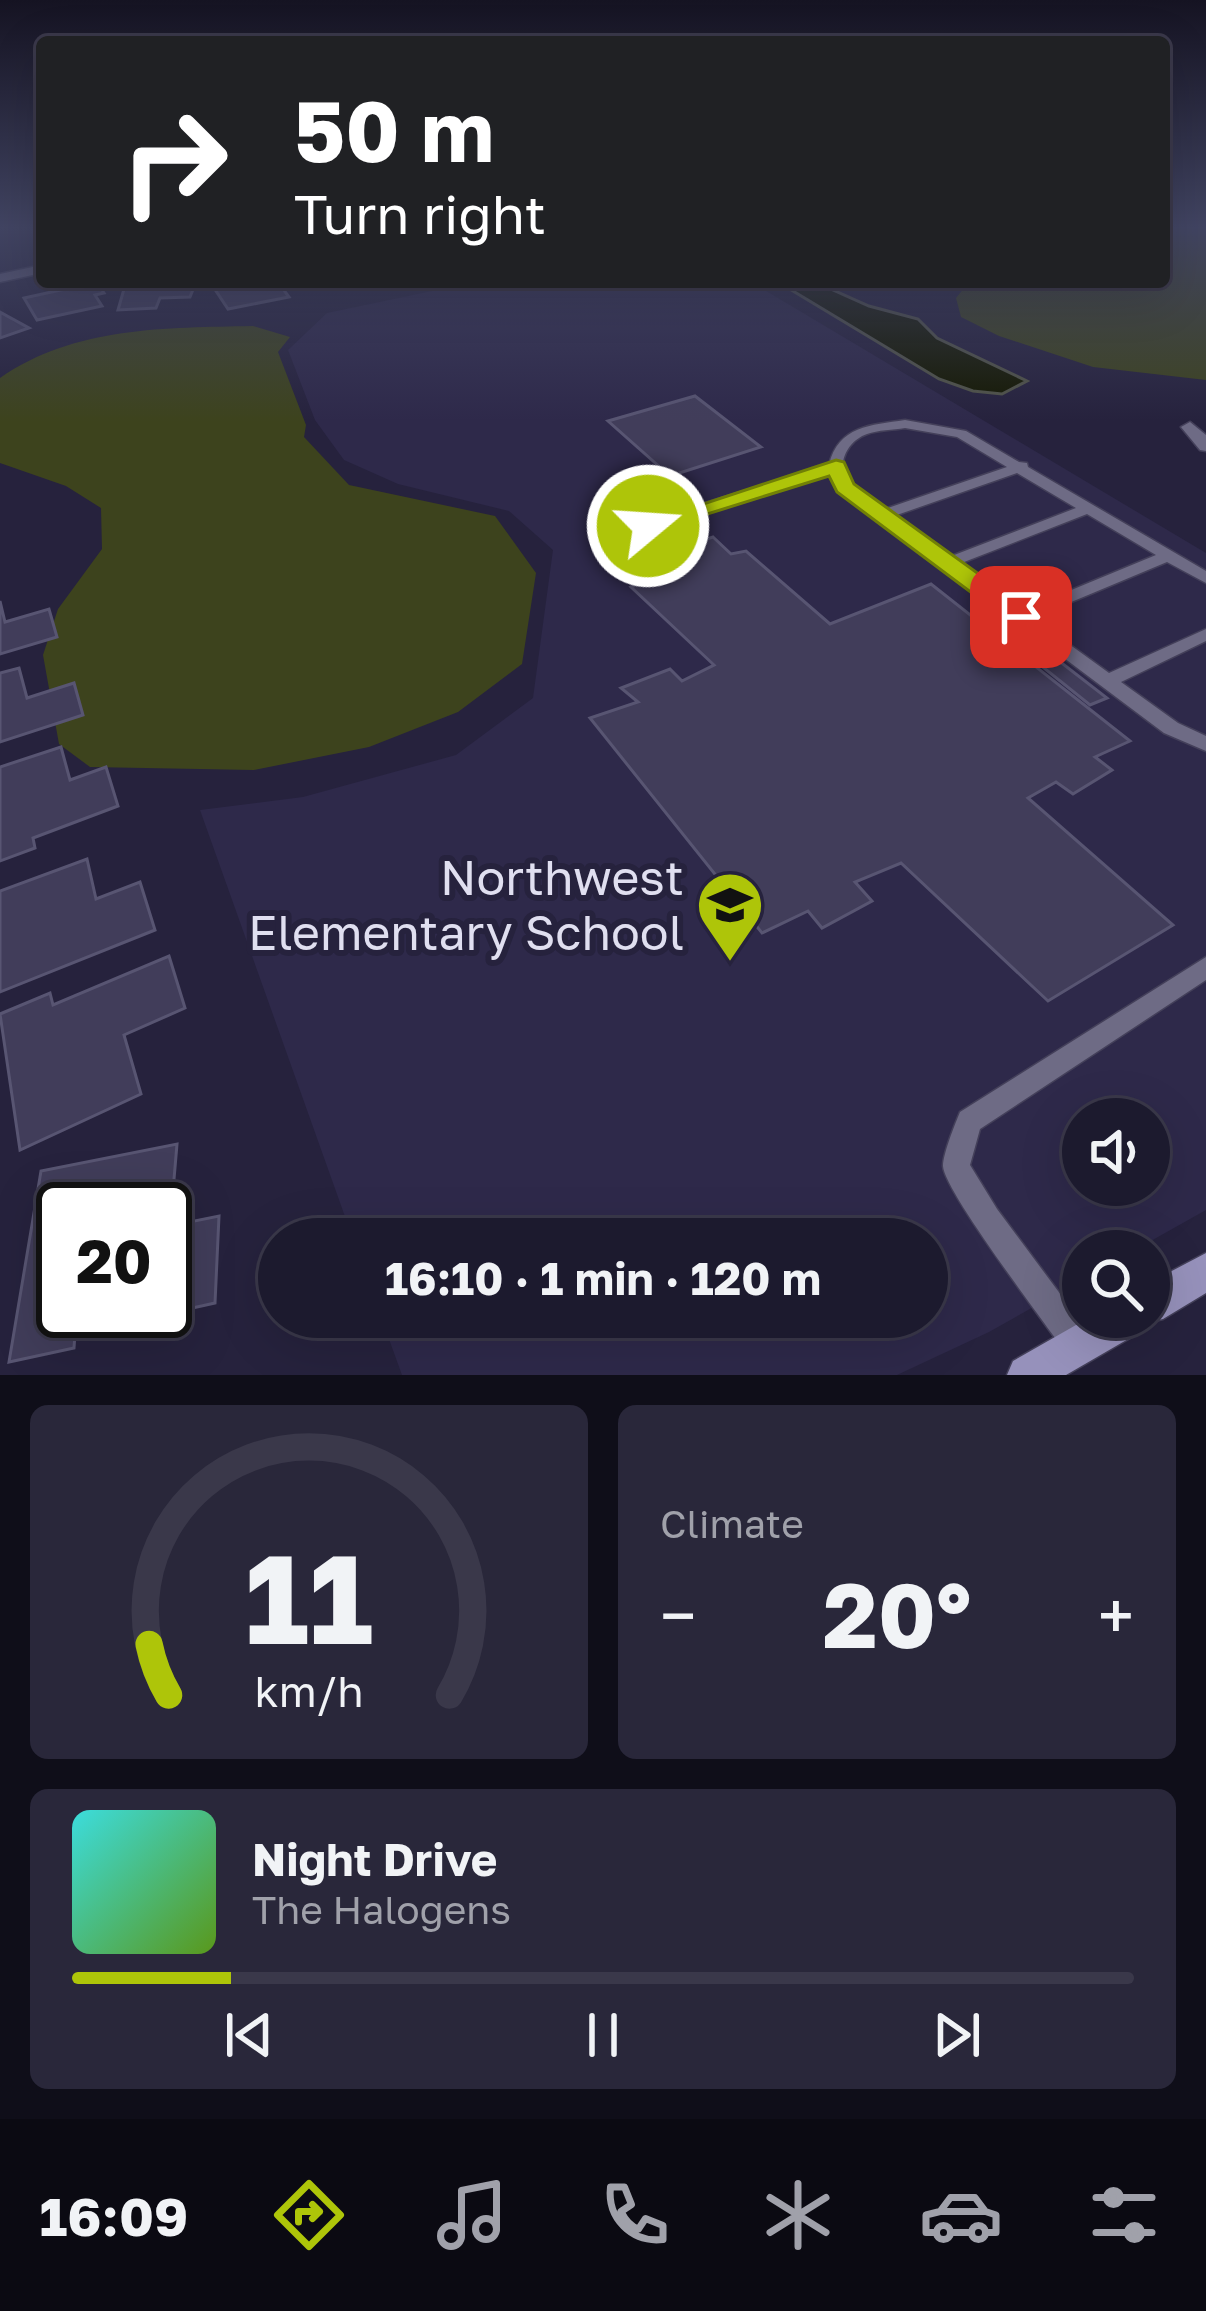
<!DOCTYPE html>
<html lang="en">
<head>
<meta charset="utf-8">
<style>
  body { margin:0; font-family:"Golos Text",sans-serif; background:#29273a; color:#f1f3f6; height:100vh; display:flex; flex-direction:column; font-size:45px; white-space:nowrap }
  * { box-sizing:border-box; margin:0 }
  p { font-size:39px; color:#a0a1aa }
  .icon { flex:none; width:66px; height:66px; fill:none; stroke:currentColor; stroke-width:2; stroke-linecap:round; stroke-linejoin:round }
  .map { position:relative; height:1375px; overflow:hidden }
  .side { display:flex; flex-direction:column; gap:30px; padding:30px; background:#0f0e19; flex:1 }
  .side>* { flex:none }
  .hud { position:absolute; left:36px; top:36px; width:1134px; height:252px; border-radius:12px; box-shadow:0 12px 48px #0002,0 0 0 3px #3a384a; background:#202124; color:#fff; overflow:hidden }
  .controls { position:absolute; left:1062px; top:1098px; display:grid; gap:24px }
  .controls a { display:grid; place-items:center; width:108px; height:108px; border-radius:50%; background:#1c1a2e; box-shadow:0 12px 48px #0002,0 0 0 3px #3a384a; font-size:60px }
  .speed { position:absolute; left:36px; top:1182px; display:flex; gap:24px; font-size:60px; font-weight:700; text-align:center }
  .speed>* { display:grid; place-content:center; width:156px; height:156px; border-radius:50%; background:#1c1a2e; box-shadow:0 12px 48px #0002,0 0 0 3px #3a384a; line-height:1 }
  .speed .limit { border:6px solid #111; border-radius:18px; background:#fff; color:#111 }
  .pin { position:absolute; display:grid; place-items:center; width:102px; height:102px; color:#fff; margin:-51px; border-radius:24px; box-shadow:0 6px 18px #0006 }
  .me { position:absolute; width:132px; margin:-66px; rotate:72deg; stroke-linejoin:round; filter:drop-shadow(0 0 9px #0008) }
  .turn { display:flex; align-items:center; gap:42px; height:252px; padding:0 60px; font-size:54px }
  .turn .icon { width:156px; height:156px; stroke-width:2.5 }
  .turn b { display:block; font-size:84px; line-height:102px }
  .big { font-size:90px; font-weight:700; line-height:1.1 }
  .side .card { flex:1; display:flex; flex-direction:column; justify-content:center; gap:18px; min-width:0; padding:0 42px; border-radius:18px; background:#29273a }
  .side .dial { align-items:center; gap:0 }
  .dial svg { height:312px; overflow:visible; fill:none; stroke:#3a384a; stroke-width:7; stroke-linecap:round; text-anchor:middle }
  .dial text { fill:#f1f3f6; stroke:none }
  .song { display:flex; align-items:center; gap:36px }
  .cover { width:144px; height:144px; border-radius:18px; background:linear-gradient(135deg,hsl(180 70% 55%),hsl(90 70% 35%)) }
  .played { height:12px; border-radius:6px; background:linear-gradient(90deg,#aec509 15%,#3a384a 15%) }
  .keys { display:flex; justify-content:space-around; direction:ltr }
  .heat { display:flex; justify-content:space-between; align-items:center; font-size:66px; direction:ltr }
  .side .tiles { flex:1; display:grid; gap:30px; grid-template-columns:1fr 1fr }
  .card:last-child { grid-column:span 2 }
  .trip { position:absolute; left:258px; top:1218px; width:690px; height:120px; border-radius:60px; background:#1c1a2e; box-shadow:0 12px 48px #0002,0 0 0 3px #3a384a; font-weight:700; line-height:120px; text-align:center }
  .tab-bar { display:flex; height:192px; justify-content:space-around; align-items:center; background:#0b0a12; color:#a0a1aa }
  .tab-bar .icon { width:84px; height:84px }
  .tab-bar .current { color:#aec509 }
  .tab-bar b { font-size:54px; color:#f1f3f6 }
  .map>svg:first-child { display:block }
  .built { fill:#2e294a; fill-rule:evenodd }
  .green { fill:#3d431d }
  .water { fill:#141800; stroke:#515448; stroke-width:3 }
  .building { fill:#413d5a; stroke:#585572; stroke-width:3; fill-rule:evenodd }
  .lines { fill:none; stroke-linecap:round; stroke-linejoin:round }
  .lane-casing { stroke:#44405a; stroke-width:3 }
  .street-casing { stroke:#44405a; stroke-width:3 }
  .secondary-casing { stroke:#44405a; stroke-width:3 }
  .lane { fill:#6e6b85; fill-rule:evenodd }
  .street { fill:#6e6b85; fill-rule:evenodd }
  .secondary { fill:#9691bb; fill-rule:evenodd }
  .route { fill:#aec509; stroke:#718006; stroke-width:3 }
  .labels { text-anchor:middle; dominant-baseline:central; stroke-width:12; stroke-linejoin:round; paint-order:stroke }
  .near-poi-label { font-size:48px; fill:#e0dff0; stroke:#26223d; text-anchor:end }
</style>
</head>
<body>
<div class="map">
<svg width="1206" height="1375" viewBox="0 0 1206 1375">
  <rect width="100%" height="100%" fill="#26223d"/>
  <path class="built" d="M475 282H751L1206 553V1210L1133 1251H1083V1279L989 1332 897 1375H402L381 1317H927V1239H353L200 810 303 797 456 755 533 698 553 550 509 511 398 484 344 460 315 420 288 350 327 313ZM1083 1119H1149V1185H1083Z"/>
  <g class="green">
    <path d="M1164 228H1206V380L1093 367 999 336 961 317 956 298 969 282H1164Z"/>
    <path d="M253 326 290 337 278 352 306 425 304 437 349 485 495 516 536 573 522 664 458 712 369 747 254 770 90 767 59 744 43 655 58 609 102 549 101 508 66 486 0 463V378C75 326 166 328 253 326Z"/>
  </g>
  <path class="water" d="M778 282H815L869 306 918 319 937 338 1027 381 1002 394 973 391 939 379Z"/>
  <g class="building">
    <path d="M97 282 104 293 95 295 102 306 37 320 24 298Z"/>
    <path d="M126 282H196L190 297 160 298 156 308 118 310Z"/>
    <path d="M210 282H278L289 297 228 309Z"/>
    <path d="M0 312 29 328 0 338Z"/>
    <path d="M695 396 761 447 670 476 608 421Z"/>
    <path d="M713 537 731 554 746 551 830 624 931 584 1130 741 1095 757 1112 770 1073 794 1056 782 1028 798 1173 925 1048 1001 901 863 855 882 872 901 822 928 808 911 762 933 590 718 638 702 621 688 670 669 682 681 714 665 631 587 645 581 627 565Z"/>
    <path d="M0 601 5 622 49 609 57 637 0 654Z"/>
    <path d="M1050 654 1107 698 1090 705 1034 660Z"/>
    <path d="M19 668 27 698 74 683 83 715 0 742V673Z"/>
    <path d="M61 747 70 780 106 767 118 806 33 838 35 848 0 861V767Z"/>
    <path d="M87 859 96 899 140 882 155 930 0 992V891Z"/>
    <path d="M169 956 185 1008 124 1035 141 1094 20 1150 0 1014 50 993 53 1005Z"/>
    <path d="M177 1144 170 1226 219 1216 215 1303 75 1334 74 1348 9 1362 41 1171ZM63 1209H165V1311H63Z"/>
  </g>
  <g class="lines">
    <g class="lane-casing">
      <g id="lane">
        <path d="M905 420 966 431 1019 462 1027 463 1028 467 1206 571V583L1167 562 1033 618 1109 673 1206 629V641L1121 682 1178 723 1206 736V751L1164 733 840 490 829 474 653 528 648 530 640 525 643 522 829 465C838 426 871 425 905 420ZM905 428 957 437 1007 467 885 509C873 500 855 492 847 479 836 462 849 440 867 434 878 430 893 430 905 428ZM1017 473 1076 508 949 557 894 516ZM1087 514 1156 555 1023 610 959 564Z"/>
        <path d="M1206 957V980L980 1129 970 1165 997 1209 1090 1334 1094 1345 1090 1356 1079 1360 1068 1356C1048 1327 944 1191 943 1166 943 1154 955 1124 960 1112Z"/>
      </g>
    </g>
    <g class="street-casing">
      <g id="street">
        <path d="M42 265V273L0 282V274Z"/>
        <path d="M1190 422 1206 435V451L1200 450 1181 427Z"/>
      </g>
    </g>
    <g class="secondary-casing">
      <path id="secondary" d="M1206 1253V1293L1163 1319 1145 1323 1142 1331 1066 1375H1007L1013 1361 1090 1317H1149V1283Z"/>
    </g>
    <use href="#lane" class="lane"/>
    <use href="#street" class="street"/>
    <use href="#secondary" class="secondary"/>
  </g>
  <linearGradient id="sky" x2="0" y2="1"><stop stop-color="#151322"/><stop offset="0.54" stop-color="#414462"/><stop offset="1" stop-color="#414462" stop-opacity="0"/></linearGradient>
  <rect width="1206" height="421" fill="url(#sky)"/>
  <path class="route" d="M836 460 844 462 854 484 1030 611 1034 617 1030 623H1012L837 492 829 476 656 530H640L637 526Z"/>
  <defs>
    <g id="school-pin" transform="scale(3.45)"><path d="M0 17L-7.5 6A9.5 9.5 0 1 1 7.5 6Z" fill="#aec509" stroke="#26223d"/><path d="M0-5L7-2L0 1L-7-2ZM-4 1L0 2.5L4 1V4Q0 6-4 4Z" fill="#111"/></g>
  </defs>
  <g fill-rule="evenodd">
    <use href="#school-pin" x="730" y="905"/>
  </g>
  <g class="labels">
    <g class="near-poi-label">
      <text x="684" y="877">Northwest<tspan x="684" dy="55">Elementary School</tspan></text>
    </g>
  </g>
</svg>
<div class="controls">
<a><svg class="icon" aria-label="sound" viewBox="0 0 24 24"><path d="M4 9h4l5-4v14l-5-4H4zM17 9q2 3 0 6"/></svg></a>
<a><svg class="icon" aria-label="search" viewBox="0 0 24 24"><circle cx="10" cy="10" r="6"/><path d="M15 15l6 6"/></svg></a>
</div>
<div class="speed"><div class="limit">20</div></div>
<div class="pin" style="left:1021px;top:617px;background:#d93025"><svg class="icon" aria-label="arrive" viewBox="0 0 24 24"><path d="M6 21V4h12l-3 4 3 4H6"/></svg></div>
<svg class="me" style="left:648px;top:526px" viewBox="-20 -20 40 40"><circle r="17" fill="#aec509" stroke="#fff" stroke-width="3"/><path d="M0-11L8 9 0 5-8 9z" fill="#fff"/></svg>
<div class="trip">16:10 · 1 min · 120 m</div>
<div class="hud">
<div class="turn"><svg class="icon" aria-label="right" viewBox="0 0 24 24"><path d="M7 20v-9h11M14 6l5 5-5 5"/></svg><div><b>50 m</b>Turn right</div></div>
</div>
</div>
<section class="side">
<div class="tiles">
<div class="card dial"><svg viewBox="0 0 100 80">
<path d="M14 69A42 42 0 1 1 86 69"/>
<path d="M14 69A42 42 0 0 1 9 56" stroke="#aec509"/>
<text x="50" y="56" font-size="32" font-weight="700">11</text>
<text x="50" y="72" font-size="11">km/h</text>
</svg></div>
<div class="card"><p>Climate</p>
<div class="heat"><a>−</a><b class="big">20°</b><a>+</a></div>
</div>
<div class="card">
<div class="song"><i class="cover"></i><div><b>Night Drive</b><p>The Halogens</p></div></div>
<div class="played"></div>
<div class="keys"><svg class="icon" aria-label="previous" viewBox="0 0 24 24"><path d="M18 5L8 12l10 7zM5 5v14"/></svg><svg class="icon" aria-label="pause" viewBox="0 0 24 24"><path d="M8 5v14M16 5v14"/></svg><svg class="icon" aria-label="next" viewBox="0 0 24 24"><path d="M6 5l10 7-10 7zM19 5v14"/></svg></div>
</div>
</div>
</section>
<nav class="tab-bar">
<b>16:09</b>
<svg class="icon current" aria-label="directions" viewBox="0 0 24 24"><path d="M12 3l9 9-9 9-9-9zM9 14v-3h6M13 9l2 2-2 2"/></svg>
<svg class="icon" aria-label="music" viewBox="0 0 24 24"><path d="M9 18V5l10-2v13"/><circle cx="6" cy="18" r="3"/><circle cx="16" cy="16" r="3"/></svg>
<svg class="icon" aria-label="phone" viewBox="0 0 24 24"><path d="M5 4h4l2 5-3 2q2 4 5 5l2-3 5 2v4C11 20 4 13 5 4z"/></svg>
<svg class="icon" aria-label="climate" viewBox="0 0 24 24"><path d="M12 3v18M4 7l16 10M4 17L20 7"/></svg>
<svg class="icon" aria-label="car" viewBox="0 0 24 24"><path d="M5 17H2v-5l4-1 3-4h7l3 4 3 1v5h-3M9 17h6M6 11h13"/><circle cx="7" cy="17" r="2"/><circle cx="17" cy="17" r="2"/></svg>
<svg class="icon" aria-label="filters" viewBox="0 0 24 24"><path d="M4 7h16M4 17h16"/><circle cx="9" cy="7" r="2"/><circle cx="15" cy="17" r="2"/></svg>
</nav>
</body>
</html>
